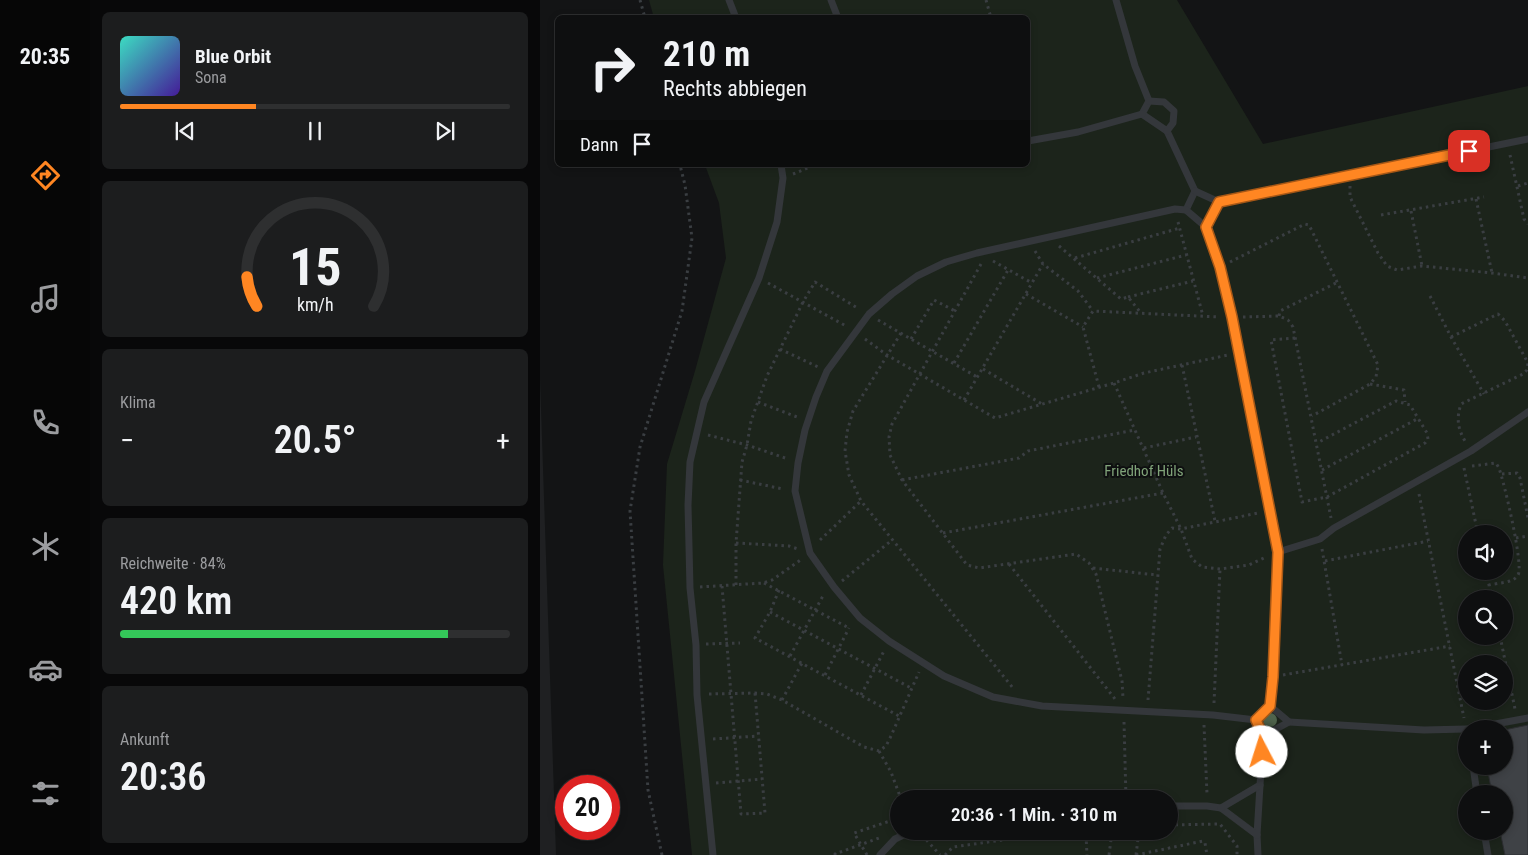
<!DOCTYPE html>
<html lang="de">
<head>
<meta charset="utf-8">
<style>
  body { margin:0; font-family:"Roboto Condensed",sans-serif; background:#1c1d1e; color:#f1f3f6; height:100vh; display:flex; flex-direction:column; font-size:19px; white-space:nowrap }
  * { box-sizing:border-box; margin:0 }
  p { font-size:16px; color:#9b9c9f }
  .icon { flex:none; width:28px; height:28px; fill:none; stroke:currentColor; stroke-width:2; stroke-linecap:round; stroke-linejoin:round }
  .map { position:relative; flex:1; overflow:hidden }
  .details { display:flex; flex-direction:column; gap:12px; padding:12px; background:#080809; width:450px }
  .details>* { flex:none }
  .top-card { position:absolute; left:15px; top:15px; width:475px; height:152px; border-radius:8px; box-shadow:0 2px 8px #0003,0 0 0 1px #2e2f30; background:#0e0f10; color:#f1f3f6; overflow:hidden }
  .buttons { position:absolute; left:918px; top:525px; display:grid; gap:10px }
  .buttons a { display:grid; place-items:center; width:55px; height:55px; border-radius:50%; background:#0e0f10; box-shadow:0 2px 8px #0003,0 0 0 1px #2e2f30; font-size:25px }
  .speed { position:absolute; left:15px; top:775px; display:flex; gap:10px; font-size:25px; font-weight:700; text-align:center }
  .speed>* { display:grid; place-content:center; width:65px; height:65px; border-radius:50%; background:#0e0f10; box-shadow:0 2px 8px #0003,0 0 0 1px #2e2f30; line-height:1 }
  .speed .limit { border:8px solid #d22; background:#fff; color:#111 }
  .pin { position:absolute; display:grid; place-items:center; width:42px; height:42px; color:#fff; margin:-21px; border-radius:10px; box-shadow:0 2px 8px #0006 }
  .me { position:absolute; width:55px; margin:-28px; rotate:355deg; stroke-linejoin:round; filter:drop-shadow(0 0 4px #0008) }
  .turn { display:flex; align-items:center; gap:18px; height:105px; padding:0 25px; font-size:22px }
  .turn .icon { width:65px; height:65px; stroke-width:2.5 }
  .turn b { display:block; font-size:35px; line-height:42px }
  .then { display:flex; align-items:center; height:48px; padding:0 25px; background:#0003; gap:10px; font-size:19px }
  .big { font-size:38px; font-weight:600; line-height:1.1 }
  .details .widget { flex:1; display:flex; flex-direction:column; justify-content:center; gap:8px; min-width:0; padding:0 18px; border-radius:8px; background:#1c1d1e }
  .details .dial { align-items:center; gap:0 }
  .dial svg { height:130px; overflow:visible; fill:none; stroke:#2e2f30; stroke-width:7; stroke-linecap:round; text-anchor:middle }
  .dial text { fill:#f1f3f6; stroke:none }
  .song { display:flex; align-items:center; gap:15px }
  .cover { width:60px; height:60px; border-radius:8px; background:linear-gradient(135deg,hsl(170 70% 55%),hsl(260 70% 35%)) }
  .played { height:5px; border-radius:2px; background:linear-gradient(90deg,#ff8622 35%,#2e2f30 35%) }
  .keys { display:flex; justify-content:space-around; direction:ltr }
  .heat { display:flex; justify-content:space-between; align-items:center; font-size:28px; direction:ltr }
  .charge { height:8px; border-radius:4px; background:linear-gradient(90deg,#34c759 84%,#2e2f30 0) }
  .trip { position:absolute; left:350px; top:790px; width:288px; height:50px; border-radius:25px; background:#0e0f10; box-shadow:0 2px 8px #0003,0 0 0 1px #2e2f30; font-weight:600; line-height:50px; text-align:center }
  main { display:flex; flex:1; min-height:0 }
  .tab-bar { display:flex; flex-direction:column; width:90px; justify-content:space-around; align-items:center; background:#060606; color:#9b9c9f }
  .tab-bar .icon { width:35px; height:35px }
  .tab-bar .on { color:#ff8622 }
  .tab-bar b { font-size:22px; color:#f1f3f6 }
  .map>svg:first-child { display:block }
  .built { fill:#1f2022 }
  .green { fill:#1c241b; fill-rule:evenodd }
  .building { fill:#3f4246; stroke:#2d2e32 }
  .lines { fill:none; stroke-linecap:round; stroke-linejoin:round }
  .path { stroke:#3a3e42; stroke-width:3; stroke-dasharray:2.5 4; stroke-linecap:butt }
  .service { stroke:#34373b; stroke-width:7 }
  .tree { fill:#4f634c }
  .route-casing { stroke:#a65716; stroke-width:12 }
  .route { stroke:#ff8622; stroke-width:9 }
  .labels { text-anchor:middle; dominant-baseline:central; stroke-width:4; stroke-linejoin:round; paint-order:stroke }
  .park-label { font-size:15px; fill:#80a379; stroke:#0e0f10 }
</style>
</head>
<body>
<main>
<nav class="tab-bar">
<b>20:35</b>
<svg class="icon on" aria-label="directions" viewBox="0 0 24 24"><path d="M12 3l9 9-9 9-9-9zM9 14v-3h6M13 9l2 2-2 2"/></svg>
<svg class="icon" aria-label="music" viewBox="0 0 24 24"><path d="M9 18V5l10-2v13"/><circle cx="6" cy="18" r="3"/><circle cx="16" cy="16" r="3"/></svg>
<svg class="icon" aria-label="phone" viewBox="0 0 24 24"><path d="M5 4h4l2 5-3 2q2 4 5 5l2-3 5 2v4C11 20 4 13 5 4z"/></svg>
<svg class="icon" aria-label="climate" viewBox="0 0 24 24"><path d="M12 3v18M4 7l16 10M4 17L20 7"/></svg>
<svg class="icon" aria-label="car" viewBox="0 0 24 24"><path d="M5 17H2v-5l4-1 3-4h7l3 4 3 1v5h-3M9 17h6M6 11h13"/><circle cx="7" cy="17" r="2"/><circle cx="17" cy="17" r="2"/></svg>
<svg class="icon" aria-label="filters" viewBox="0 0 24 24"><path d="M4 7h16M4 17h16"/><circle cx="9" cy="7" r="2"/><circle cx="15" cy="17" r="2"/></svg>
</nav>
<section class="details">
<div class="widget">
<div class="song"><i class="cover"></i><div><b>Blue Orbit</b><p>Sona</p></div></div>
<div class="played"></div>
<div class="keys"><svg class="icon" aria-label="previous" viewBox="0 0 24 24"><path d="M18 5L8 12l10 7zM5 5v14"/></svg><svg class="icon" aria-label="pause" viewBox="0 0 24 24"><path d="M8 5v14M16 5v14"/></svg><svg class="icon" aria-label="next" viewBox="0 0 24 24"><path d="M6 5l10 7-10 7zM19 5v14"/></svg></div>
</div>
<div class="widget dial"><svg viewBox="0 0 100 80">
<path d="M14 69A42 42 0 1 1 86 69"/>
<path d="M14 69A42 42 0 0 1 8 51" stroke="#ff8622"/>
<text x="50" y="56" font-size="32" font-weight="700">15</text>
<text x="50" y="72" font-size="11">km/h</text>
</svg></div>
<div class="widget"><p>Klima</p>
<div class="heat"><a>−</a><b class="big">20.5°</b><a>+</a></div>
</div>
<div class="widget"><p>Reichweite · 84%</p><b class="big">420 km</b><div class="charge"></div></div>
<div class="widget"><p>Ankunft</p><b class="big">20:36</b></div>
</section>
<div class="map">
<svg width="988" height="855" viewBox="0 0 988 855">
  <rect width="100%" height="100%" fill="#131415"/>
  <path class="built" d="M0 379 16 855H0Z"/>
  <path class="green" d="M109 0H637L723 144 988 86V855H152L123 565 127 464 155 371 186 258 179 203 165 165H488V18H114ZM926 534H964V571H926ZM926 599H964V636H926ZM926 664H964V701H926ZM926 729H964V766H926ZM926 794H964V831H926ZM359 799H629V831H359Z"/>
  <path class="building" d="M988 725V855H965L960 831H964V794H952L947 766H964V730Z"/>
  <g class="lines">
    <g class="path">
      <path d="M100 0 105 18"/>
      <path d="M446 0 451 18"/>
      <path d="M970 155 984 219 988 224"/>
      <path d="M253 174 275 165"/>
      <path d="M810 186V197L838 253 847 266 857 270 882 266 952 273 988 278"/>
      <path d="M978 186 988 183"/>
      <path d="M936 199 952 273"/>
      <path d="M871 211 882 266"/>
      <path d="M841 215 944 197"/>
      <path d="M638 222 663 316"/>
      <path d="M519 246 581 299 588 297 601 313"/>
      <path d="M495 251 503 264 538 291 553 311"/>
      <path d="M535 258 640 228"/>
      <path d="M453 261 492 283"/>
      <path d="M690 262 765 224 769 225 838 365 836 377 830 384 772 416"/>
      <path d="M441 264 352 424 349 437 350 455 362 480 427 565 439 568 536 554 549 563 556 574 582 681 583 698"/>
      <path d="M557 278 646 255"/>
      <path d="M228 283 306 326"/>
      <path d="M486 294 543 327"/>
      <path d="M890 296 911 337 944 394"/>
      <path d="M588 297 653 281"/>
      <path d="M739 316 740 311 796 283"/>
      <path d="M703 317 739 316 748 320 753 327 791 518"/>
      <path d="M338 320 437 377"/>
      <path d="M361 333 313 411 307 432 305 451 309 475 321 501 473 688"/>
      <path d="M911 337 958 314 965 321 988 363 987 370 983 374 921 404C916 419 918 429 925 441"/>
      <path d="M755 338 731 340 762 502 787 497 885 443 888 439 887 433 870 405 856 401 777 443"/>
      <path d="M325 339 347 355 455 418 574 383 604 373 688 355"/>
      <path d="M371 339 394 300 415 311"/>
      <path d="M240 349 278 367"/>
      <path d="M414 363 468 270"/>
      <path d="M642 365 675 521"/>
      <path d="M443 369 502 404"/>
      <path d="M574 383 623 493 641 529 652 559 662 567 680 569 709 565 726 557"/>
      <path d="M830 384 864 390 865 402"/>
      <path d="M559 387 543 327 553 311 679 317"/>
      <path d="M424 400 503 264"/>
      <path d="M218 402 257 417"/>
      <path d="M168 435 207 445 248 459"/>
      <path d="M604 448 656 437"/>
      <path d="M932 466 956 463 959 468C964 482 984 566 978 575 974 583 957 583 949 585"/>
      <path d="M924 468 938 534"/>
      <path d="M782 470 879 418"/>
      <path d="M962 474 977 473 980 478 988 518"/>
      <path d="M200 480 243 489"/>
      <path d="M362 480 479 458 488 451 595 430"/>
      <path d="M879 494 924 718"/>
      <path d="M403 533 623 493"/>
      <path d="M976 538 988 536"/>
      <path d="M280 540 321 501"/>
      <path d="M196 543 249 546 258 549"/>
      <path d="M782 549 802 665"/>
      <path d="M785 561 888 541"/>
      <path d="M469 564 575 699"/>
      <path d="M553 568 617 575"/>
      <path d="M946 571 952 599"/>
      <path d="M302 581 352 540"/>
      <path d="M224 583 309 628"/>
      <path d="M196 585V543L202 462 207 445 211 421 227 376 263 302 275 282 319 309"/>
      <path d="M182 586 201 814 225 813 215 693"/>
      <path d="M160 587 223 583 232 580 262 559"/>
      <path d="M239 590 230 612 215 638 359 716"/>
      <path d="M230 612 371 688"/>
      <path d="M960 636 975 709"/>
      <path d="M166 644 200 643"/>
      <path d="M250 656 284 594"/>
      <path d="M285 675 309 628"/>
      <path d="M743 675 910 646"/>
      <path d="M169 694 215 693 227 694 242 700 324 747 339 751 346 746 351 736 379 672"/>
      <path d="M321 695 344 651"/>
      <path d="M242 700 262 663"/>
      <path d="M608 700 620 549 626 535 632 528 641 529 718 513"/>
      <path d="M674 703 680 569"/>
      <path d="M584 722 586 799"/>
      <path d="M664 725 667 794"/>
      <path d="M173 739 218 736"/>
      <path d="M339 751 351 772 361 799"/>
      <path d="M176 783 222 779"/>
      <path d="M629 825 680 824 697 846V855"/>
      <path d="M382 835 400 855"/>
      <path d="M546 835 547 855"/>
      <path d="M122 855 108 790 90 511 100 447 142 311 152 238 145 185 140 165"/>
      <path d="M296 855 295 854 339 838"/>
      <path d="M327 855 314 833 359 818"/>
      <path d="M405 855 413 847 491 836 572 833"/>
      <path d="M569 855 572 832"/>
      <path d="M596 855 663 841 665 843 667 855"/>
      <path d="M596 855 599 831"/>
    </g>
    <g class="service">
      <path d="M189 0 196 18"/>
      <path d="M291 0 298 18"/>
      <path d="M576 0 595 66 609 101 602 114 627 131 655 191 646 210 666 227 680 267 699 352 738 552 733 677 730 706 716 720 723 736 717 835 718 855"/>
      <path d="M609 101 624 102 634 111 633 123 627 131"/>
      <path d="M488 141 538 132 602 114"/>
      <path d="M655 191 679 202 988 139"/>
      <path d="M646 210 635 209 437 253 406 262 377 276 352 294 329 314 287 371 276 397 265 430 258 463 255 491 270 553 294 587 320 618 349 641 404 676 453 697 502 706 673 715 716 720"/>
      <path d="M666 227 679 202"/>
      <path d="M738 552 780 539 794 528 931 451 988 412"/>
      <path d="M749 722 884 730 926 729"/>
      <path d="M928 729 988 718"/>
      <path d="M723 736 749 722 730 706"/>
      <path d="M933 766 937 794"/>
      <path d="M629 806H667L681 808 717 835"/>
      <path d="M681 808 720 785"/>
      <path d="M944 831 948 855"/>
      <path d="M173 855 157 695 156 645 150 588 148 505 150 462 164 402 219 278 237 222 243 178 241 165"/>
      <path d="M340 855 355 839 372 831"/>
    </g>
  </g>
  <circle class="tree" cx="730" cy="720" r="7"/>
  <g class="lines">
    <g class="route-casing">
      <path id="route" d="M722 752 723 736 716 720 730 706 733 677 738 552 692 317 680 267 666 227 679 202 929 151"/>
    </g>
    <use href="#route" class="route"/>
  </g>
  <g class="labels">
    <g class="park-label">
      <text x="604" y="471">Friedhof Hüls</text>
    </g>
  </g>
</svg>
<div class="buttons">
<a><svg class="icon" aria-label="sound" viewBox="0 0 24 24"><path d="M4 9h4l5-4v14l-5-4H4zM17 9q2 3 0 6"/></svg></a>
<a><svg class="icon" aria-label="search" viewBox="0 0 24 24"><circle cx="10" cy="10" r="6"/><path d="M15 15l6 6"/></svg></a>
<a><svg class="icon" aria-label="layers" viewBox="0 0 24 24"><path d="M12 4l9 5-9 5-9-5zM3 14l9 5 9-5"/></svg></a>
<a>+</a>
<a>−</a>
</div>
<div class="speed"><div class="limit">20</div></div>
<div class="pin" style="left:929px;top:151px;background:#d93025"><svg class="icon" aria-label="arrive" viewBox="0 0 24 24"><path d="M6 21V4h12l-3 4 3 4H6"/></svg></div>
<svg class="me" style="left:722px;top:752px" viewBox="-20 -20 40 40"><circle r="19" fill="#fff"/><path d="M0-13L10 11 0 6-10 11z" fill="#ff8622"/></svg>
<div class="trip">20:36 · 1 Min. · 310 m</div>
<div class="top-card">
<div class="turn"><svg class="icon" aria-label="right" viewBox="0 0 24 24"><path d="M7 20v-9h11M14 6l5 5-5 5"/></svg><div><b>210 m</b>Rechts abbiegen</div></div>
<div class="then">Dann<svg class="icon" aria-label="arrive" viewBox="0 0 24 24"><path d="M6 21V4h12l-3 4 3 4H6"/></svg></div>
</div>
</div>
</main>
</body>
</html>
